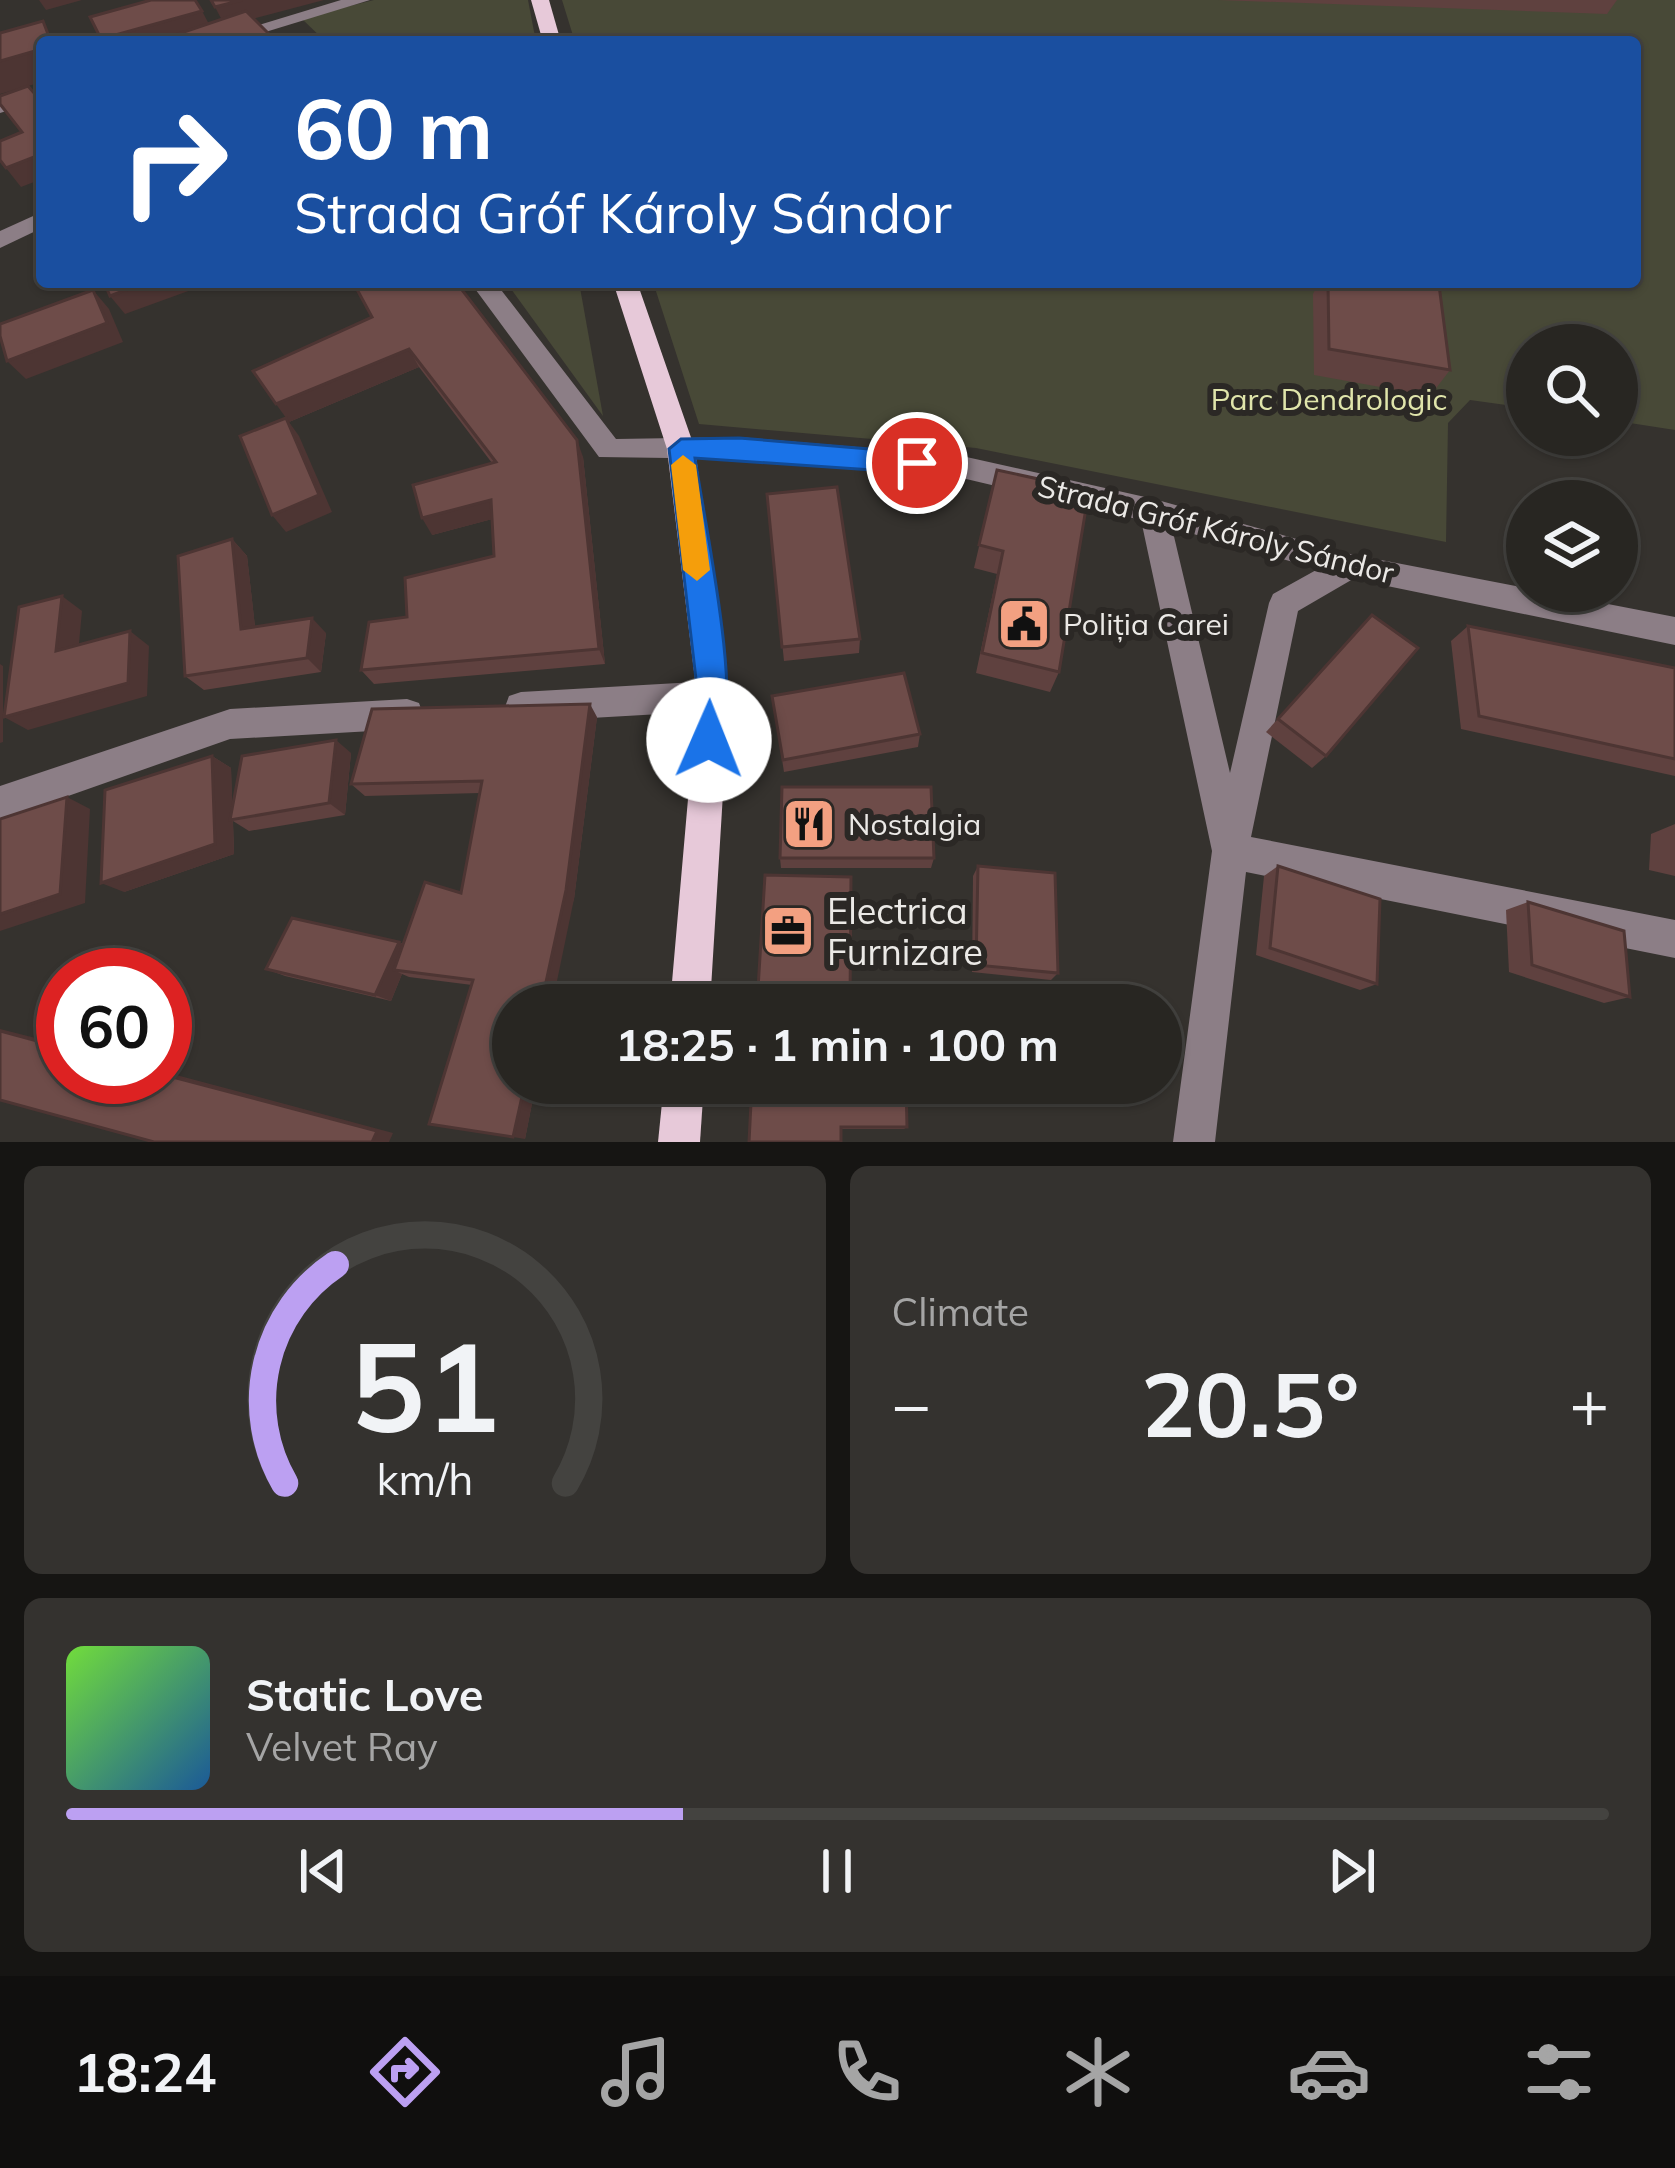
<!DOCTYPE html>
<html lang="en">
<head>
<meta charset="utf-8">
<style>
  body { margin:0; font-family:Mulish,sans-serif; background:#34322f; color:#f1f3f6; height:100vh; display:flex; flex-direction:column; font-size:45px; white-space:nowrap }
  * { box-sizing:border-box; margin:0 }
  p { font-size:39px; color:#a5a5a5 }
  .icon { flex:none; width:66px; height:66px; fill:none; stroke:currentColor; stroke-width:2; stroke-linecap:round; stroke-linejoin:round }
  .map { position:relative; height:1142px; overflow:hidden }
  .details { display:flex; flex-direction:column; gap:24px; padding:24px; background:#161513; flex:1 }
  .details>* { flex:none }
  .top-card { position:absolute; left:36px; top:36px; width:1605px; height:252px; border-radius:12px; box-shadow:0 3px 9px #0004,0 0 0 3px #444340; background:#1a4fa0; color:#fff; overflow:hidden }
  .fabs { position:absolute; left:1506px; top:324px; display:grid; gap:24px }
  .fabs a { display:grid; place-items:center; width:132px; height:132px; border-radius:50%; background:#282622; box-shadow:0 3px 9px #0004,0 0 0 3px #444340; font-size:60px }
  .speed { position:absolute; left:36px; top:948px; display:flex; gap:24px; font-size:60px; font-weight:700; text-align:center }
  .speed>* { display:grid; place-content:center; width:156px; height:156px; border-radius:50%; background:#282622; box-shadow:0 3px 9px #0004,0 0 0 3px #444340; line-height:1 }
  .speed .limit { border:18px solid #d22; background:#fff; color:#111 }
  .pin { position:absolute; display:grid; place-items:center; width:102px; height:102px; color:#fff; margin:-51px; border:6px solid #fff; border-radius:50%; box-shadow:0 3px 12px #0007 }
  .me { position:absolute; width:132px; margin:-66px; rotate:1deg; stroke-linejoin:round; filter:drop-shadow(0 0 9px #0008) }
  .turn { display:flex; align-items:center; gap:42px; height:252px; padding:0 60px; font-size:54px }
  .turn .icon { width:156px; height:156px; stroke-width:2.5 }
  .turn b { display:block; font-size:84px; line-height:102px }
  .big { font-size:90px; font-weight:700; line-height:1.1 }
  .details .tile { flex:1; display:flex; flex-direction:column; justify-content:center; gap:18px; min-width:0; padding:0 42px; border-radius:18px; background:#34322f }
  .details .dial { align-items:center; gap:0 }
  .dial svg { height:312px; overflow:visible; fill:none; stroke:#444340; stroke-width:7; stroke-linecap:round; text-anchor:middle }
  .dial text { fill:#f1f3f6; stroke:none }
  .song { display:flex; align-items:center; gap:36px }
  .cover { width:144px; height:144px; border-radius:18px; background:linear-gradient(135deg,hsl(100 70% 55%),hsl(210 70% 35%)) }
  .played { height:12px; border-radius:6px; background:linear-gradient(90deg,#bca0f2 40%,#444340 40%) }
  .keys { display:flex; justify-content:space-around; direction:ltr }
  .heat { display:flex; justify-content:space-between; align-items:center; font-size:66px; direction:ltr }
  .details .tiles { flex:1; display:grid; gap:24px; grid-template-columns:1fr 1fr }
  .tile:last-child { grid-column:span 2 }
  .trip { position:absolute; left:492px; top:984px; width:690px; height:120px; border-radius:60px; background:#282622; box-shadow:0 3px 9px #0004,0 0 0 3px #444340; font-weight:700; line-height:120px; text-align:center }
  .menu { display:flex; height:192px; justify-content:space-around; align-items:center; background:#100f0e; color:#a5a5a5 }
  .menu .icon { width:84px; height:84px }
  .menu .current { color:#bca0f2 }
  .menu b { font-size:54px; color:#f1f3f6 }
  .map>svg:first-child { display:block }
  .green { fill:#484937 }
  .lines { fill:none; stroke-linecap:round; stroke-linejoin:round }
  .minor { fill:#8c7e86; fill-rule:evenodd }
  .major { fill:#e7c9d9; fill-rule:evenodd }
  .wall { fill:#5f413f }
  .shaded-wall { fill:#4d3533 }
  .building { fill:#6e4c49; stroke:#4d3533; stroke-width:3 }
  .route { fill:#1a73e8; stroke:#114b97; stroke-width:3 }
  .slow { fill:#f59e0b }
  .labels { text-anchor:middle; dominant-baseline:central; stroke-width:12; stroke-linejoin:round; paint-order:stroke }
  .park-label { font-size:30px; fill:#e0e5ab; stroke:#2b2825 }
  .street-label { font-size:30px; fill:#ebe9e6; stroke:#2b2825 }
  .poi-label { font-size:30px; fill:#ebe9e6; stroke:#2b2825; text-anchor:start }
  .near-poi-label { font-size:36px; fill:#ebe9e6; stroke:#2b2825; text-anchor:start }
</style>
</head>
<body>
<div class="map">
<svg width="1675" height="1142" viewBox="0 0 1675 1142">
  <rect width="100%" height="100%" fill="#35322e"/>
  <g class="green">
    <path d="M374 0H528L536 42H326L301 18Z"/>
    <path d="M562 0H1675V430L1617 421V345H1527V408L1470 400 1448 423 1446 542 976 448 699 424 653 282H1635V42H575Z"/>
    <path d="M506 282H579L603 416Z"/>
  </g>
  <g class="lines">
    <g class="minor">
      <path d="M341 0H370L233 42H203Z"/>
      <path d="M42 88V100L0 113V100Z"/>
      <path d="M42 212V228L0 248V231Z"/>
      <path d="M470 282H495L616 439 739 437 962 456 1154 499 1350 554 1675 617V645L1353 579 1298 611 1251 837 1675 920V958L1246 872 1215 1142H1173L1212 851 1141 520 962 478 739 459 599 457ZM1172 528 1318 569 1273 594 1269 603 1230 773Z"/>
      <path d="M713 681 725 685 729 696 725 707 713 711 521 722 509 718 505 707 509 696 521 692Z"/>
      <path d="M407 699 419 703 423 714 419 725 407 729 230 739 0 820V786L230 709Z"/>
    </g>
    <g class="major">
      <path d="M531 0H549L561 42H543Z"/>
      <path d="M613 282H637L695 449 729 696 710 1005H670L697 696 667 449Z"/>
      <path d="M664 1083H704L700 1142H658Z"/>
    </g>
  </g>
  <g class="wall">
    <path d="M1218 0H1617L1607 14Z"/>
    <path d="M1319 282H1420L1450 370 1430 396 1314 375 1313 294Z"/>
    <path d="M372 317 583 457 605 664 374 684 361 670 407 617 494 556 492 519 432 535 492 463 419 367 289 422Z"/>
    <path d="M997 470 1059 672 1050 692 976 673 997 574 974 568Z"/>
    <path d="M767 494 860 639 859 653 784 661Z"/>
    <path d="M232 539 247 556 255 627 326 633 321 672 204 690 185 676Z"/>
    <path d="M1372 615 1326 756 1312 768 1266 732Z"/>
    <path d="M1468 626 1675 668V776L1461 729 1451 641Z"/>
    <path d="M772 696 920 734 918 747 784 772Z"/>
    <path d="M597 717 574 899 513 1083H536L525 1139 472 985 409 977 402 974 391 1001 285 976 266 969 399 942 403 944 461 893 480 793 365 796 351 784Z"/>
    <path d="M351 753 345 815 249 831 233 821 234 854 124 892 212 756 231 768 232 809Z"/>
    <path d="M1675 824V876L1649 870 1651 834Z"/>
    <path d="M780 858H934L931 868H781Z"/>
    <path d="M978 866 1058 973 1051 980 972 972 973 876Z"/>
    <path d="M1278 866 1377 984 1360 990 1256 955 1264 876Z"/>
    <path d="M1528 902 1630 997 1604 1003 1509 972 1506 910Z"/>
    <path d="M752 1083 907 1127 904 1129H841Z"/>
  </g>
  <g class="shaded-wall">
    <path d="M39 0H82L46 10Z"/>
    <path d="M242 0H324L225 26 215 7Z"/>
    <path d="M202 11 212 30 169 42H103L101 39Z"/>
    <path d="M42 49V82L0 94V61Z"/>
    <path d="M42 154V179L21 187 6 168Z"/>
    <path d="M147 282H213L125 314 110 296Z"/>
    <path d="M93 290 109 309 123 342 26 379 7 361Z"/>
    <path d="M409 349 419 367 289 422 276 404Z"/>
    <path d="M286 418 299 436 332 512 286 532 272 515Z"/>
    <path d="M577 440 583 457 605 664 599 649Z"/>
    <path d="M491 500 500 517 432 535 422 518Z"/>
    <path d="M232 539 247 556 257 644 241 629Z"/>
    <path d="M62 596 82 611 77 665 56 651Z"/>
    <path d="M312 618 326 633 321 672 307 658Z"/>
    <path d="M130 631 149 646 147 696 28 730 4 717Z"/>
    <path d="M0 664 3 666V742L0 743Z"/>
    <path d="M590 704 597 717 574 899 552 1005H541Z"/>
    <path d="M336 740 351 753 345 815 329 803Z"/>
    <path d="M212 756 231 768 234 854 124 892 101 883Z"/>
    <path d="M67 797 90 809 85 903 0 931V914Z"/>
    <path d="M399 942 413 950 394 970 402 974 391 1001 375 995Z"/>
    <path d="M0 1029 63 1045V1048L0 1031Z"/>
    <path d="M165 1072 393 1133 389 1142H372L165 1075Z"/>
    <path d="M525 1083H536L525 1139 513 1137Z"/>
  </g>
  <g class="building">
    <path d="M151 0H195L202 11 101 39 90 17Z"/>
    <path d="M211 0H242L215 7Z"/>
    <path d="M246 11 277 42H199L195 38 185 42H169L166 38Z"/>
    <path d="M43 21 51 42H42V49L0 61V33Z"/>
    <path d="M28 86 42 102V154L6 168 0 160V141L22 132 0 104V96Z"/>
    <path d="M104 282H147L110 296Z"/>
    <path d="M353 282H456L577 440 599 649 361 670 369 622 407 617 405 578 494 556 491 500 422 518 413 485 496 462 409 349 276 404 253 371 372 317Z"/>
    <path d="M1328 282H1420L1439 285 1450 370 1329 349Z"/>
    <path d="M93 290 107 323 7 361 0 336V324Z"/>
    <path d="M286 418 319 495 272 515 240 436Z"/>
    <path d="M997 470 1089 490 1059 672 982 653 1003 551 979 545Z"/>
    <path d="M837 487 860 639 782 647 767 494Z"/>
    <path d="M232 539 241 629 312 618 307 658 185 676 178 556Z"/>
    <path d="M62 596 56 651 130 631 128 683 4 717 19 607Z"/>
    <path d="M1372 615 1418 648 1326 756 1278 719Z"/>
    <path d="M1468 626 1675 668V759L1479 716Z"/>
    <path d="M904 673 920 734 783 760 772 696Z"/>
    <path d="M590 704 566 890 541 1005H513V1083H525L513 1137 429 1124 473 980 394 970 425 882 461 893 482 781 351 784 372 709Z"/>
    <path d="M336 740 329 803 230 820 242 756Z"/>
    <path d="M212 756 215 844 101 883 105 790Z"/>
    <path d="M782 787H931L934 858H780Z"/>
    <path d="M67 797 60 894 0 914V819Z"/>
    <path d="M978 866 1055 873 1058 973 976 965Z"/>
    <path d="M1278 866 1380 899 1377 984 1270 948Z"/>
    <path d="M765 875 851 877 850 1005H757Z"/>
    <path d="M1528 902 1624 931 1630 997 1532 965Z"/>
    <path d="M292 918 399 942 375 995 266 969Z"/>
    <path d="M0 1031 63 1048V1077H165V1075L377 1131 372 1142H154L0 1100Z"/>
    <path d="M752 1083H906L907 1127H841V1142H749Z"/>
  </g>
  <path class="route" d="M739 438 917 453 930 463 917 473 695 458C704 521 743 699 720 750L709 754 698 750 694 740 698 696 669 449 681 439Z"/>
  <path class="slow" d="M683 455 696 465 710 570 697 581 683 570 671 465Z"/>
  <defs>
    <g id="civic-square" transform="scale(2.7)"><rect x="-9" y="-9" width="18" height="18" rx="4" fill="#f3a081" stroke="#2b2825"/><path d="M-.6-6.5H3V-4.5H.6V-3L4-1V1h2V6H-6V1h2V-1L-.6-3ZM-1.2 2.5V6h2.4V2.5Z" fill="#111"/></g>
    <g id="restaurant-square" transform="scale(2.7)"><rect x="-9" y="-9" width="18" height="18" rx="4" fill="#f3a081" stroke="#2b2825"/><path d="M-5-6h1v4h1v-4h1v4h1v-4h1v5L-1.5 .5V6h-2V.5L-5-1ZM5-6V6H3V1.5H1.5Q1.5-4 5-6Z" fill="#111"/></g>
    <g id="office-square" transform="scale(2.7)"><rect x="-9" y="-9" width="18" height="18" rx="4" fill="#f3a081" stroke="#2b2825"/><path d="M-6-3h4V-5.5h4V-3h4V5H-6ZM-1-4.5V-3h2v-1.5ZM-6 0V1H6V0Z" fill="#111"/></g>
  </defs>
  <g fill-rule="evenodd">
    <use href="#civic-square" x="1024" y="624"/>
    <use href="#restaurant-square" x="809" y="824"/>
    <use href="#office-square" x="788" y="931"/>
  </g>
  <g class="labels">
    <g class="park-label">
      <text x="1329" y="399">Parc Dendrologic</text>
    </g>
    <g class="street-label">
      <text transform="translate(1216 529) rotate(14)">Strada Gróf Károly Sándor</text>
    </g>
    <g class="poi-label">
      <text x="1063" y="624">Poliția Carei</text>
      <text x="848" y="824">Nostalgia</text>
    </g>
    <g class="near-poi-label">
      <text x="827" y="910">Electrica<tspan x="827" dy="41">Furnizare</tspan></text>
    </g>
  </g>
</svg>
<div class="fabs">
<a><svg class="icon" aria-label="search" viewBox="0 0 24 24"><circle cx="10" cy="10" r="6"/><path d="M15 15l6 6"/></svg></a>
<a><svg class="icon" aria-label="layers" viewBox="0 0 24 24"><path d="M12 4l9 5-9 5-9-5zM3 14l9 5 9-5"/></svg></a>
</div>
<div class="speed"><div class="limit">60</div></div>
<div class="pin" style="left:917px;top:463px;background:#d93025"><svg class="icon" aria-label="arrive" viewBox="0 0 24 24"><path d="M6 21V4h12l-3 4 3 4H6"/></svg></div>
<svg class="me" style="left:709px;top:740px" viewBox="-20 -20 40 40"><circle r="19" fill="#fff"/><path d="M0-13L10 11 0 6-10 11z" fill="#1a73e8"/></svg>
<div class="trip">18:25 · 1 min · 100 m</div>
<div class="top-card">
<div class="turn"><svg class="icon" aria-label="right" viewBox="0 0 24 24"><path d="M7 20v-9h11M14 6l5 5-5 5"/></svg><div><b>60 m</b>Strada Gróf Károly Sándor</div></div>
</div>
</div>
<section class="details">
<div class="tiles">
<div class="tile dial"><svg viewBox="0 0 100 80">
<path d="M14 69A42 42 0 1 1 86 69"/>
<path d="M14 69A42 42 0 0 1 27 13" stroke="#bca0f2"/>
<text x="50" y="56" font-size="32" font-weight="700">51</text>
<text x="50" y="72" font-size="11">km/h</text>
</svg></div>
<div class="tile"><p>Climate</p>
<div class="heat"><a>−</a><b class="big">20.5°</b><a>+</a></div>
</div>
<div class="tile">
<div class="song"><i class="cover"></i><div><b>Static Love</b><p>Velvet Ray</p></div></div>
<div class="played"></div>
<div class="keys"><svg class="icon" aria-label="previous" viewBox="0 0 24 24"><path d="M18 5L8 12l10 7zM5 5v14"/></svg><svg class="icon" aria-label="pause" viewBox="0 0 24 24"><path d="M8 5v14M16 5v14"/></svg><svg class="icon" aria-label="next" viewBox="0 0 24 24"><path d="M6 5l10 7-10 7zM19 5v14"/></svg></div>
</div>
</div>
</section>
<nav class="menu">
<b>18:24</b>
<svg class="icon current" aria-label="directions" viewBox="0 0 24 24"><path d="M12 3l9 9-9 9-9-9zM9 14v-3h6M13 9l2 2-2 2"/></svg>
<svg class="icon" aria-label="music" viewBox="0 0 24 24"><path d="M9 18V5l10-2v13"/><circle cx="6" cy="18" r="3"/><circle cx="16" cy="16" r="3"/></svg>
<svg class="icon" aria-label="phone" viewBox="0 0 24 24"><path d="M5 4h4l2 5-3 2q2 4 5 5l2-3 5 2v4C11 20 4 13 5 4z"/></svg>
<svg class="icon" aria-label="climate" viewBox="0 0 24 24"><path d="M12 3v18M4 7l16 10M4 17L20 7"/></svg>
<svg class="icon" aria-label="car" viewBox="0 0 24 24"><path d="M5 17H2v-5l4-1 3-4h7l3 4 3 1v5h-3M9 17h6M6 11h13"/><circle cx="7" cy="17" r="2"/><circle cx="17" cy="17" r="2"/></svg>
<svg class="icon" aria-label="filters" viewBox="0 0 24 24"><path d="M4 7h16M4 17h16"/><circle cx="9" cy="7" r="2"/><circle cx="15" cy="17" r="2"/></svg>
</nav>
</body>
</html>
